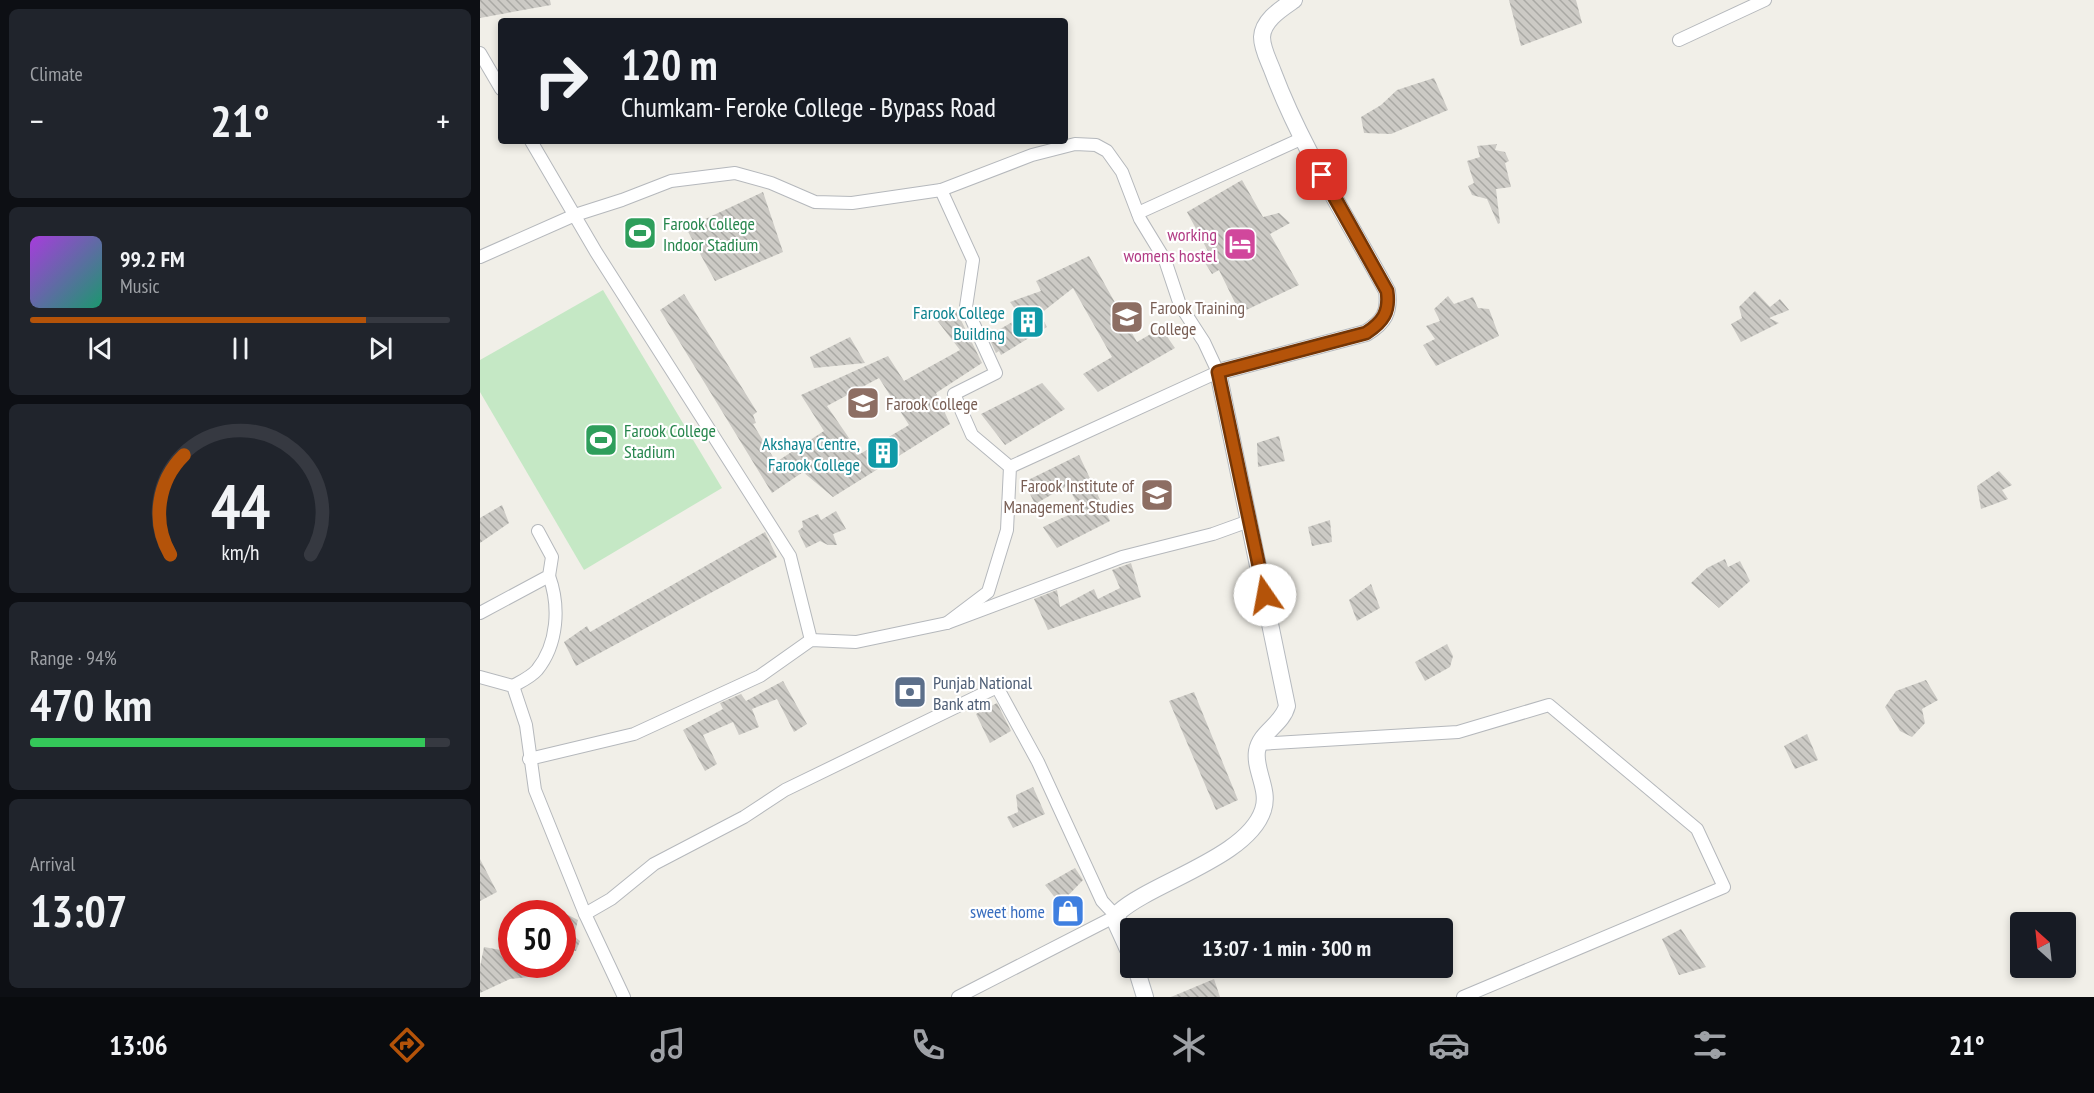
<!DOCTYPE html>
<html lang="en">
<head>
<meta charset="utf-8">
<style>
  body { margin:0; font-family:"PT Sans Narrow",sans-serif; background:#20242c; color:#f1f3f6; height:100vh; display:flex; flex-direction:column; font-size:22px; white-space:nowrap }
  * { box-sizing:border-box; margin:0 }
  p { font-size:20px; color:#9ea1a6 }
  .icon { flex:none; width:33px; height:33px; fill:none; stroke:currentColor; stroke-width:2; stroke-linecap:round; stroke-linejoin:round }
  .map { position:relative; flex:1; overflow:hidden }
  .sheet { display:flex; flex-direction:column; gap:9px; padding:9px; background:#0d0f14; width:480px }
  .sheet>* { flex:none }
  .banner { position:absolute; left:18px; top:18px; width:570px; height:126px; border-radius:6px; box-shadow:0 3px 9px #0003; background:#171b24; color:#f1f3f6; overflow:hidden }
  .needle { width:39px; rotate:333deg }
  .buttons { position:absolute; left:1530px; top:912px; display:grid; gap:12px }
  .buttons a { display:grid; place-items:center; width:66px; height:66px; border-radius:6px; background:#171b24; box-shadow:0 3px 9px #0003; font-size:30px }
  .speed { position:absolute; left:18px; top:900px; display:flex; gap:12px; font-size:30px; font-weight:700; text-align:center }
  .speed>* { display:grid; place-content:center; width:78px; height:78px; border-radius:50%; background:#171b24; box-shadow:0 3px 9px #0003; line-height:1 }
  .speed .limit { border:9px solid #d22; background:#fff; color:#111 }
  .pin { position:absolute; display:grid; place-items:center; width:51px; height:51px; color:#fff; margin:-26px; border-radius:12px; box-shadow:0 3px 9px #0006 }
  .me { position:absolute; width:66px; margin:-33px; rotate:348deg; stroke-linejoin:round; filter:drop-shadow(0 0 4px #0008) }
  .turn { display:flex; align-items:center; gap:21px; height:126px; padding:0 24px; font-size:27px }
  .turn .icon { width:78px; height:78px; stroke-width:2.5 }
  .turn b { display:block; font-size:42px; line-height:51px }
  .big { font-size:45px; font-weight:600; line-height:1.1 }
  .sheet .widget { flex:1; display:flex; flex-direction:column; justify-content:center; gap:9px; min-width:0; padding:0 21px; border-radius:9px; background:#20242c }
  .sheet .dial { align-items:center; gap:0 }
  .dial svg { height:156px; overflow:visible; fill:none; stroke:#363941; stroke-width:7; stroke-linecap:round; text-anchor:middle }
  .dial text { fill:#f1f3f6; stroke:none }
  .song { display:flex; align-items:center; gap:18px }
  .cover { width:72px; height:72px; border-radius:9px; background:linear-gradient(135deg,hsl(280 70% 55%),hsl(160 70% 35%)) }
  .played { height:6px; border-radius:3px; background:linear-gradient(90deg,#b45309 80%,#363941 80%) }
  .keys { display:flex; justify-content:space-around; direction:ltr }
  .heat { display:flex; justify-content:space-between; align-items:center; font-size:33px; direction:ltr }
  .charge { height:9px; border-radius:4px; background:linear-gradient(90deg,#34c759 94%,#363941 0) }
  .trip { position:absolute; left:640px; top:918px; width:333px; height:60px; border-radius:6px; background:#171b24; box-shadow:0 3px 9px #0003; font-weight:600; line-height:60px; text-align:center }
  .tabs { display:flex; height:96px; justify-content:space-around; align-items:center; background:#090b0e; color:#9ea1a6 }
  .tabs .icon { width:42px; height:42px }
  .tabs .current { color:#b45309 }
  .tabs b { font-size:27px; color:#f1f3f6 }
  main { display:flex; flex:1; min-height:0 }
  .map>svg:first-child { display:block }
  .green { fill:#c5e8c5 }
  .building { fill:url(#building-back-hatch); fill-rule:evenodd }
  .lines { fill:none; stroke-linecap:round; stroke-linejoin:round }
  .minor-casing { stroke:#b5b8bc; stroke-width:14 }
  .secondary-casing { stroke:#b6babf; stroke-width:18 }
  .minor { stroke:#fff; stroke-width:12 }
  .secondary { stroke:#fff; stroke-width:16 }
  .route-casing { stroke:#753606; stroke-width:15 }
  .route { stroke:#b45309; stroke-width:10 }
  .labels { text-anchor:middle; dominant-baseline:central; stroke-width:4.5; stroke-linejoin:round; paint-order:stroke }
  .leisure-label { font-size:18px; fill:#27864d; stroke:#fff; text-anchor:start }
  .hotel-label { font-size:18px; fill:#b23c85; stroke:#fff; text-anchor:end }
  .education-label { font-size:18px; fill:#785e54; stroke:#fff; text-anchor:start }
  .culture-label { font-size:18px; fill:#0d838f; stroke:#fff; text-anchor:end }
  .service-label { font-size:18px; fill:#4e5e75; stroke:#fff; text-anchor:start }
  .shop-label { font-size:18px; fill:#366cbe; stroke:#fff; text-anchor:end }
</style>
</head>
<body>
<main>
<section class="sheet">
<div class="widget"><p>Climate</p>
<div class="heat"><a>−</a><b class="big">21°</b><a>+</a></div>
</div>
<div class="widget">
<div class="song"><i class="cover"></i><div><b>99.2 FM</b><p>Music</p></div></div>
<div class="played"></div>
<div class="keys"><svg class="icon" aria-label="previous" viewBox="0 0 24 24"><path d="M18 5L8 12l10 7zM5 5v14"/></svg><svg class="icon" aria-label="pause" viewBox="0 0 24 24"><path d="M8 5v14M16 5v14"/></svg><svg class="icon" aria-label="next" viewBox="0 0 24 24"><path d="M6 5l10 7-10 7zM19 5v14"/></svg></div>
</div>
<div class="widget dial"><svg viewBox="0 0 100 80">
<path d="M14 69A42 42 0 1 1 86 69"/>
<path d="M14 69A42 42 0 0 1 21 18" stroke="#b45309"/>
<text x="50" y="56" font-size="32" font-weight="700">44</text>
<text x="50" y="72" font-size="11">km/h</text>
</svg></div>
<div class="widget"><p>Range · 94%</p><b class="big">470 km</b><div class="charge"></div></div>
<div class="widget"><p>Arrival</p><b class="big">13:07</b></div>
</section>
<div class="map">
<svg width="1614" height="997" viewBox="0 0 1614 997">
  <defs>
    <pattern id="building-back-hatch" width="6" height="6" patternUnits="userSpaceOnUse" patternTransform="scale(1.5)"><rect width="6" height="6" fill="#cccac5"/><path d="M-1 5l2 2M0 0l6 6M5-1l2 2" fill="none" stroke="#a9a8a4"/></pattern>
  </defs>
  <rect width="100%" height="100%" fill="#f1efe8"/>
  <path class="green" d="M123 290 242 488 104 570 0 392V360Z"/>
  <g class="building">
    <path d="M0 0H70L71 5 0 18Z"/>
    <path d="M1029 0H1096L1102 23 1041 46Z"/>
    <path d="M954 78 968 110 911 134 884 133 881 117 901 105 917 90Z"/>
    <path d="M1017 144 1015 150 1025 152 1029 161 1025 163 1031 187 1016 189 1020 223 1018 224 1007 199 992 195 988 186 994 183 987 161 1000 157 997 146Z"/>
    <path d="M762 180 783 217 799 213 810 223 790 234 819 285 760 313 739 270 732 274 722 258 729 253 707 212Z"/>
    <path d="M283 192 303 252 235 281 206 228Z"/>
    <path d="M609 256 657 342 681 328 695 348 618 392 603 374 632 357 593 288 560 314 567 327 521 355 519 351 516 353 508 336 541 317 530 302 561 291 556 281Z"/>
    <path d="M1275 291 1290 307 1300 299 1309 310 1289 318 1299 323 1261 342 1251 324 1262 318 1259 307Z"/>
    <path d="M204 294 277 412 273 415 276 423 273 424 296 462 344 431 321 395 408 356 424 381 480 350 456 319 476 310 502 363 456 393 470 424 353 497 323 472 292 493 180 310ZM399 378 429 425 380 454 347 406Z"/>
    <path d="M968 296 974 304 993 297 998 308 1009 309 1019 336 956 366 943 345 955 339 946 326 960 321 954 309Z"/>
    <path d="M370 337 385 363 334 368 330 357Z"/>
    <path d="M562 383 585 409 525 445 501 414Z"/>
    <path d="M799 436 805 461 778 467 777 443Z"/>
    <path d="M599 455 630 521 577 548 563 527 601 509 587 486 555 504 544 482Z"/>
    <path d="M1519 471 1532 485 1522 490 1528 499 1501 509 1497 486Z"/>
    <path d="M22 505 29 523 0 543V518Z"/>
    <path d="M356 511 366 529 353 534 357 545H348L340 541 326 548 318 531 323 527 322 521 338 514 341 520Z"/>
    <path d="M850 520 852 542 832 546 828 527Z"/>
    <path d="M285 532 297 557 96 666 84 642 107 626 110 632Z"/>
    <path d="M1245 559 1248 567 1260 561 1270 581 1239 608 1211 583 1227 568Z"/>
    <path d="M651 563 661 597 568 630 554 599 577 590 580 607 614 589 618 599 640 588 632 570Z"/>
    <path d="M891 584 900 608 877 621 869 600Z"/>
    <path d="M967 644 973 656 970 667 945 681 935 662Z"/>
    <path d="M1446 680 1458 700 1442 709 1445 723 1432 737 1420 731 1405 707 1416 691Z"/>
    <path d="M303 681 327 724 314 732 297 699 272 709 279 727 259 735 253 722 223 735 237 764 225 771 203 730 243 709 240 703 261 694 266 701Z"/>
    <path d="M714 692 758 800 736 810 689 701Z"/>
    <path d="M517 703 531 731 510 743 496 714Z"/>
    <path d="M1327 734 1338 760 1315 769 1304 746Z"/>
    <path d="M553 787 565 814 533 828 527 817 538 812 536 795Z"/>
    <path d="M0 859 17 892 0 901Z"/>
    <path d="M595 868 603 880 580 904 565 885Z"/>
    <path d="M82 912 98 920 94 936 100 941 96 951 82 950Z"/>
    <path d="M1201 929 1226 967 1199 975 1182 939Z"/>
    <path d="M4 947 32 952V964H52L49 977 30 979 0 993V967Z"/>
    <path d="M734 979 740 997H691Z"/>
  </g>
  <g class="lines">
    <g class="minor-casing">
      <g id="minor">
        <path d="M1199 40 1285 0"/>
        <path d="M0 53 21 89"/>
        <path d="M51 141 116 252 310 556 331 640"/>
        <path d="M461 190 493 260 486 307 516 373 474 394 492 435 530 467"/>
        <path d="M658 213 823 138"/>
        <path d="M0 257 95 215 142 200 191 181 255 173 291 183 335 202 372 203 461 190 552 155 595 144 616 145 627 151 642 172 660 219 685 260 700 305 724 342 738 372 530 467 527 530 508 592 467 623"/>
        <path d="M0 613 69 576 72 557 58 531"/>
        <path d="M0 677 33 686 46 725 55 790 105 914"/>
        <path d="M33 686C40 682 51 677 57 670 78 644 80 606 69 576"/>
        <path d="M779 744 978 732 1069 705 1217 829 1244 887 983 997"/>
        <path d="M49 759 154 734 280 676 331 640 376 642 467 623 642 557 733 534 769 521"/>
        <path d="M144 997 105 914 131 899 174 864 264 817 305 790 517 687 558 762 622 901 636 916 478 997"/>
      </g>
    </g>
    <g class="secondary-casing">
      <g id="secondary">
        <path d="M651 956 636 923 639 912C673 882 768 857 783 810 790 790 774 770 777 751 780 732 802 725 807 706L738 372 886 333C904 322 910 312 907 291 868 219 822 149 793 72 789 61 782 49 782 37 783 20 801 9 814 0"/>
        <path d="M656 968 665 997"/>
      </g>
    </g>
    <use href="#minor" class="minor"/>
    <use href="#secondary" class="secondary"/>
  </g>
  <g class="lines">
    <g class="route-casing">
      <path id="route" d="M785 595 738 372 886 333C903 322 910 312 907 291L842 175"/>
    </g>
    <use href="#route" class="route"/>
  </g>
  <defs>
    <g id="stadium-square" transform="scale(1.725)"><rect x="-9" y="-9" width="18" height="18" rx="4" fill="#2e9e5b" stroke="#fff"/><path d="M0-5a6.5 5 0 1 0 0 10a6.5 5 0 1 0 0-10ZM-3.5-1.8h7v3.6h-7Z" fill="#fff"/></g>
    <g id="hotel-square" transform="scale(1.725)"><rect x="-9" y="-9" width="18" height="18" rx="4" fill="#d1479c" stroke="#fff"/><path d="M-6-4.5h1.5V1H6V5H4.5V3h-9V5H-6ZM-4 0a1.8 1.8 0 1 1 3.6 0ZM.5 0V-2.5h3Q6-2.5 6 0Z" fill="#fff"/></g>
    <g id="university-square" transform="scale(1.725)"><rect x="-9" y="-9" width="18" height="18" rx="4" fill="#8d6e63" stroke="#fff"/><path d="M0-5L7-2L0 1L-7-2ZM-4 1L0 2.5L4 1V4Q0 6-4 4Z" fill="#fff"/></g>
    <g id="building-square" transform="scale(1.725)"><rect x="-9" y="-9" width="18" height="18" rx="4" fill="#0f9aa8" stroke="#fff"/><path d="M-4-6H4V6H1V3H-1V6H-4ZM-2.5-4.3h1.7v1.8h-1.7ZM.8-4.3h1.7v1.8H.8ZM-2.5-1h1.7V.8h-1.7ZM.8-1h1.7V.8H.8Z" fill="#fff"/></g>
    <g id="bank-square" transform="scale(1.725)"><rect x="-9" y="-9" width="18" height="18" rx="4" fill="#5c6f8a" stroke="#fff"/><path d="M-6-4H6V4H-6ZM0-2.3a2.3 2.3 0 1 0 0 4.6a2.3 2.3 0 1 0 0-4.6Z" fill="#fff"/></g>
    <g id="shop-square" transform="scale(1.725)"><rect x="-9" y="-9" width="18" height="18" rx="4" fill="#3f7fe0" stroke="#fff"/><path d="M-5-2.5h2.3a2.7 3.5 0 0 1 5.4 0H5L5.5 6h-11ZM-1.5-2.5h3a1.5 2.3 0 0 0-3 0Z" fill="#fff"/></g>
  </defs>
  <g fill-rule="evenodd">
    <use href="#stadium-square" x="160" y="233"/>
    <use href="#hotel-square" x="760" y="244"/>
    <use href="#university-square" x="647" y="317"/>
    <use href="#building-square" x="548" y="322"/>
    <use href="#university-square" x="383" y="403"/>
    <use href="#stadium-square" x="121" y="440"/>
    <use href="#building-square" x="403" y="453"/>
    <use href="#university-square" x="677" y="495"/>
    <use href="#bank-square" x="430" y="692"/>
    <use href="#shop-square" x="588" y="911"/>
  </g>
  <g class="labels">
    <g class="leisure-label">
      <text x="183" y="223">Farook College<tspan x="183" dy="21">Indoor Stadium</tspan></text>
      <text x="144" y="430">Farook College<tspan x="144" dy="21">Stadium</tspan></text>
    </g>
    <g class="hotel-label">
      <text x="737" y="234">working<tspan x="737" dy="21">womens hostel</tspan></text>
    </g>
    <g class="education-label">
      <text x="670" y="307">Farook Training<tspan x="670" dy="21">College</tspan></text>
      <text x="406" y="403">Farook College</text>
      <text x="654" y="485" text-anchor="end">Farook Institute of<tspan x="654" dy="21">Management Studies</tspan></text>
    </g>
    <g class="culture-label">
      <text x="525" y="312">Farook College<tspan x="525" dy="21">Building</tspan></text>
      <text x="380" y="443">Akshaya Centre,<tspan x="380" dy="21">Farook College</tspan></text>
    </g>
    <g class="service-label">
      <text x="453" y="682">Punjab National<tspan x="453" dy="21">Bank atm</tspan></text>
    </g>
    <g class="shop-label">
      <text x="565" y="911">sweet home</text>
    </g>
  </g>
</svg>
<div class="buttons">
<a><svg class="needle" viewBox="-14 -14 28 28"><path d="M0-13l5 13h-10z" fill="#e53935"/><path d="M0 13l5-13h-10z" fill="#9ea1a6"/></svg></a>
</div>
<div class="speed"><div class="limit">50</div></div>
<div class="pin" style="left:842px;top:175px;background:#d93025"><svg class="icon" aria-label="arrive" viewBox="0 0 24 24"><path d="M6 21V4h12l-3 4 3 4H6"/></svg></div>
<svg class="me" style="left:785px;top:595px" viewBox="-20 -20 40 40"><circle r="19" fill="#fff"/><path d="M0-13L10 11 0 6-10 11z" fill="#b45309"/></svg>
<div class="trip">13:07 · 1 min · 300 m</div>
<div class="banner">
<div class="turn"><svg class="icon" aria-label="right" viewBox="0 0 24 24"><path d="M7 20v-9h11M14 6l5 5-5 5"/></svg><div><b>120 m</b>Chumkam- Feroke College - Bypass Road</div></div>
</div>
</div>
</main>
<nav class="tabs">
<b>13:06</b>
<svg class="icon current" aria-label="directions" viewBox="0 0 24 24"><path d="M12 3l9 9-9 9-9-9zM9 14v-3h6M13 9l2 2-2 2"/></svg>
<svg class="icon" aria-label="music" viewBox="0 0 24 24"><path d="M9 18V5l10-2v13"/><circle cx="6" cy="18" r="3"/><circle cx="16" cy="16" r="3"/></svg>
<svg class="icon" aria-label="phone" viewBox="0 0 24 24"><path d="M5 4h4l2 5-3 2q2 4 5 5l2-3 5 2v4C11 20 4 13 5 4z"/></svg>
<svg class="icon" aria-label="climate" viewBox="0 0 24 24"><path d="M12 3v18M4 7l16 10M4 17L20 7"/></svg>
<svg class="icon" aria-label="car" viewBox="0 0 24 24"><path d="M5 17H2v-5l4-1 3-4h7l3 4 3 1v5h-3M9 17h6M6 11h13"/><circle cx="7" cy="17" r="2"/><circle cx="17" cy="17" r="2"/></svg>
<svg class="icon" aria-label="filters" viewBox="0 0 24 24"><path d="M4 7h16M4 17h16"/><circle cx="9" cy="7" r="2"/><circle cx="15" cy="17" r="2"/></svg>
<b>21°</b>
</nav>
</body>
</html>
